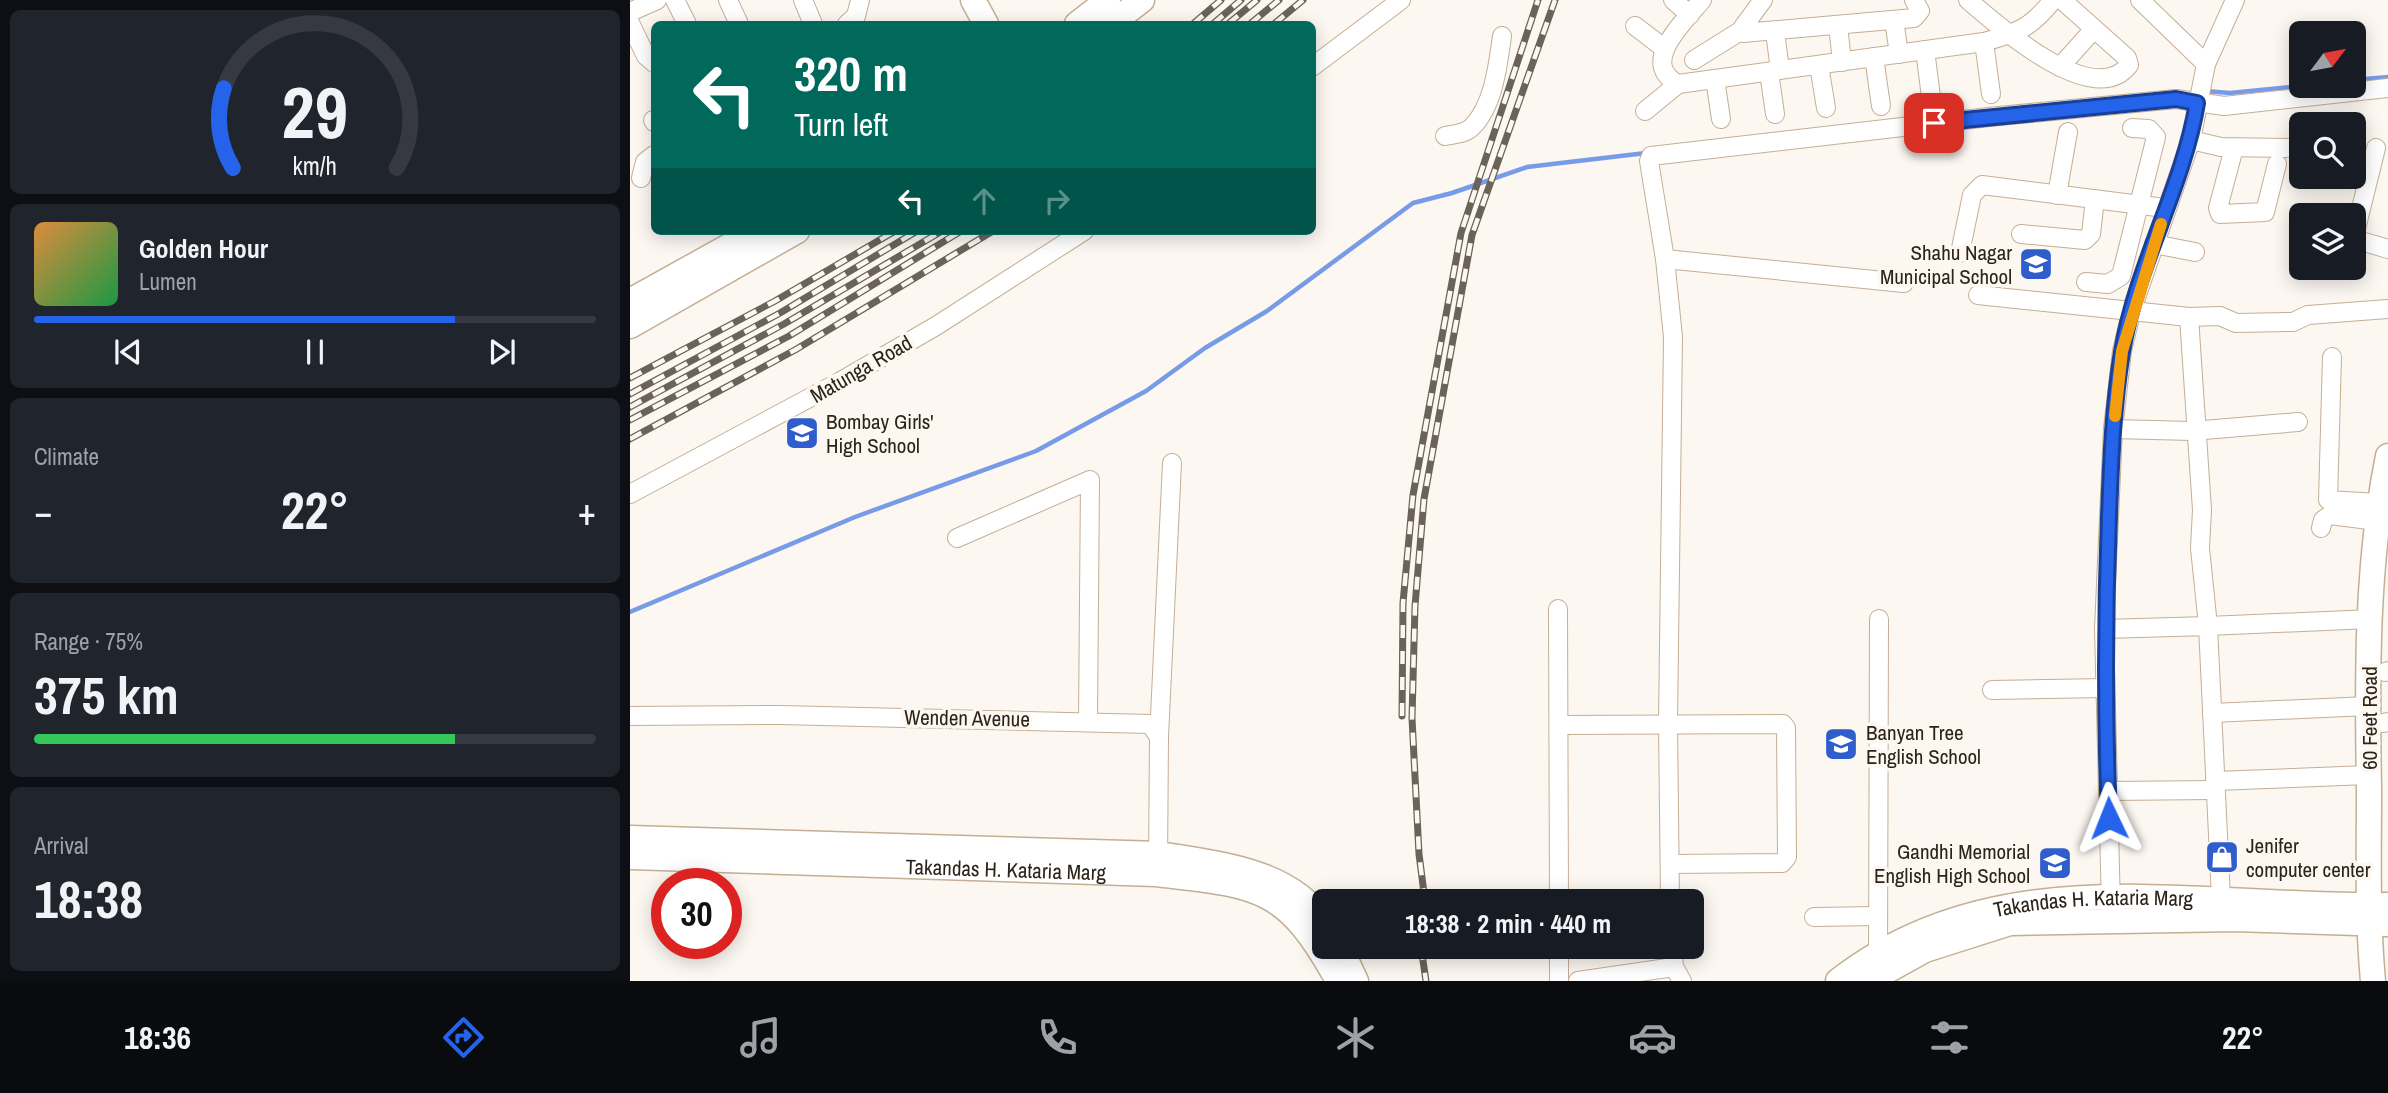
<!DOCTYPE html>
<html lang="en">
<head>
<meta charset="utf-8">
<style>
  body { margin:0; font-family:"Archivo Narrow",sans-serif; background:#20242c; color:#f1f3f6; height:100vh; display:flex; flex-direction:column; font-size:26px; white-space:nowrap }
  * { box-sizing:border-box; margin:0 }
  p { font-size:23px; color:#9ea1a6 }
  .icon { flex:none; width:38px; height:38px; fill:none; stroke:currentColor; stroke-width:2; stroke-linecap:round; stroke-linejoin:round }
  .map { position:relative; flex:1; overflow:hidden }
  .sheet { display:flex; flex-direction:column; gap:10px; padding:10px; background:#0d0f14; width:630px }
  .sheet>* { flex:none }
  .guide { position:absolute; left:21px; top:21px; width:665px; height:214px; border-radius:10px; box-shadow:0 4px 18px #0003; background:#00695c; color:#fff; overflow:hidden }
  .needle { width:46px; rotate:58deg }
  .tools { position:absolute; left:1659px; top:21px; display:grid; gap:14px }
  .tools a { display:grid; place-items:center; width:77px; height:77px; border-radius:10px; background:#171b24; box-shadow:0 4px 18px #0003; font-size:35px }
  .speed { position:absolute; left:21px; top:868px; display:flex; gap:14px; font-size:35px; font-weight:700; text-align:center }
  .speed>* { display:grid; place-content:center; width:91px; height:91px; border-radius:50%; background:#171b24; box-shadow:0 4px 18px #0003; line-height:1 }
  .speed .limit { border:10px solid #d22; background:#fff; color:#111 }
  .pin { position:absolute; display:grid; place-items:center; width:60px; height:60px; color:#fff; margin:-30px; border-radius:14px; box-shadow:0 4px 10px #0006 }
  .me { position:absolute; width:77px; margin:-38px; rotate:358deg; stroke-linejoin:round; filter:drop-shadow(0 0 5px #0008) }
  .turn { display:flex; align-items:center; gap:24px; height:147px; padding:0 28px; font-size:32px }
  .turn .icon { width:91px; height:91px; stroke-width:2.5 }
  .turn b { display:block; font-size:49px; line-height:60px }
  .lanes { display:flex; align-items:center; height:66px; padding:0 28px; background:#0003; justify-content:center; gap:35px; direction:ltr }
  .lanes .off { opacity:.35 }
  .big { font-size:52px; font-weight:800; line-height:1.1 }
  .sheet .card { flex:1; display:flex; flex-direction:column; justify-content:center; gap:10px; min-width:0; padding:0 24px; border-radius:10px; background:#20242c }
  .sheet .dial { align-items:center; gap:0 }
  .dial svg { height:182px; overflow:visible; fill:none; stroke:#363941; stroke-width:7; stroke-linecap:round; text-anchor:middle }
  .dial text { fill:#f1f3f6; stroke:none }
  .song { display:flex; align-items:center; gap:21px }
  .cover { width:84px; height:84px; border-radius:10px; background:linear-gradient(135deg,hsl(30 70% 55%),hsl(140 70% 35%)) }
  .played { height:7px; border-radius:4px; background:linear-gradient(90deg,#2563eb 75%,#363941 75%) }
  .keys { display:flex; justify-content:space-around; direction:ltr }
  .heat { display:flex; justify-content:space-between; align-items:center; font-size:38px; direction:ltr }
  .charge { height:10px; border-radius:5px; background:linear-gradient(90deg,#34c759 75%,#363941 0) }
  .trip { position:absolute; left:682px; top:889px; width:392px; height:70px; border-radius:10px; background:#171b24; box-shadow:0 4px 18px #0003; font-weight:800; line-height:70px; text-align:center }
  .tab-bar { display:flex; height:112px; justify-content:space-around; align-items:center; background:#090b0e; color:#9ea1a6 }
  .tab-bar .icon { width:49px; height:49px }
  .tab-bar .on { color:#2563eb }
  .tab-bar b { font-size:32px; color:#f1f3f6 }
  main { display:flex; flex:1; min-height:0 }
  .map>svg:first-child { display:block }
  .lines { fill:none; stroke-linecap:round; stroke-linejoin:round }
  .stream { stroke:#779be7; stroke-width:4.5 }
  .street-casing { stroke:#c5ae95; stroke-width:20 }
  .secondary-casing { stroke:#c5ae95; stroke-width:27 }
  .street { stroke:#fff; stroke-width:18 }
  .secondary { stroke:#fff; stroke-width:24 }
  .rail-casing { stroke:#6b635a; stroke-width:7 }
  .rail { stroke:#fcf7f1; stroke-width:4.5; stroke-dasharray:13; stroke-linecap:butt }
  .route-casing { stroke:#184099; stroke-width:18 }
  .route { stroke:#2563eb; stroke-width:12 }
  .slow { stroke:#f59e0b; stroke-width:12 }
  .labels { text-anchor:middle; dominant-baseline:central; stroke-width:7; stroke-linejoin:round; paint-order:stroke }
  .poi-label { font-size:21px; fill:#2c2319; stroke:#fcf7f1; text-anchor:start }
  .street-label { font-size:21px; fill:#2c2319; stroke:#fcf7f1 }
</style>
</head>
<body>
<main>
<section class="sheet">
<div class="card dial"><svg viewBox="0 0 100 80">
<path d="M14 69A42 42 0 1 1 86 69"/>
<path d="M14 69A42 42 0 0 1 10 34" stroke="#2563eb"/>
<text x="50" y="56" font-size="32" font-weight="700">29</text>
<text x="50" y="72" font-size="11">km/h</text>
</svg></div>
<div class="card">
<div class="song"><i class="cover"></i><div><b>Golden Hour</b><p>Lumen</p></div></div>
<div class="played"></div>
<div class="keys"><svg class="icon" aria-label="previous" viewBox="0 0 24 24"><path d="M18 5L8 12l10 7zM5 5v14"/></svg><svg class="icon" aria-label="pause" viewBox="0 0 24 24"><path d="M8 5v14M16 5v14"/></svg><svg class="icon" aria-label="next" viewBox="0 0 24 24"><path d="M6 5l10 7-10 7zM19 5v14"/></svg></div>
</div>
<div class="card"><p>Climate</p>
<div class="heat"><a>−</a><b class="big">22°</b><a>+</a></div>
</div>
<div class="card"><p>Range · 75%</p><b class="big">375 km</b><div class="charge"></div></div>
<div class="card"><p>Arrival</p><b class="big">18:38</b></div>
</section>
<div class="map">
<svg width="1758" height="981" viewBox="0 0 1758 981">
  <rect width="100%" height="100%" fill="#fcf7f1"/>
  <g class="lines">
    <g class="stream">
      <path d="M1724 80 1758 77"/>
      <path d="M1575 91 1600 93 1671 86"/>
      <path d="M0 612 225 517 406 451 516 391 575 348 637 311 783 203 822 193 897 167 1016 153"/>
    </g>
    <g class="street-casing">
      <g id="street">
        <path d="M45 0 57 24"/>
        <path d="M98 0 109 24"/>
        <path d="M173 0 183 24"/>
        <path d="M1043 0 1060 15"/>
        <path d="M1072 0C1055 21 1008 63 1048 84L1354 42C1388 32 1400 29 1423 0"/>
        <path d="M1133 0 1113 27V33L1284 18 1290 11 1284 0"/>
        <path d="M1338 0C1367 25 1463 111 1499 65L1497 58 1432 0"/>
        <path d="M1510 0 1576 64"/>
        <path d="M0 12 27 0"/>
        <path d="M1264 20 1269 54"/>
        <path d="M0 23 16 56 24 63"/>
        <path d="M217 24 226 16 230 0"/>
        <path d="M1208 25 1212 62"/>
        <path d="M1005 26 1035 49"/>
        <path d="M1145 32 1150 70"/>
        <path d="M1354 42 1361 94"/>
        <path d="M1295 50 1301 97"/>
        <path d="M1244 57 1251 106"/>
        <path d="M1064 60 1112 30"/>
        <path d="M1189 65 1196 108"/>
        <path d="M682 67 771 0"/>
        <path d="M1430 67 1464 29"/>
        <path d="M1139 72 1145 114"/>
        <path d="M1085 79 1091 119"/>
        <path d="M1015 111 1048 84"/>
        <path d="M23 120 24 122"/>
        <path d="M815 136C824 134 835 134 842 127 864 105 868 64 872 36"/>
        <path d="M1561 140 1591 147 1667 148"/>
        <path d="M1604 148 1588 208 1590 214 1635 212 1647 164"/>
        <path d="M11 178 15 162 24 155"/>
        <path d="M1427 195 1438 132"/>
        <path d="M1391 234 1455 240 1461 234 1465 199"/>
        <path d="M1724 237 1746 148"/>
        <path d="M1724 239 1758 249"/>
        <path d="M1524 244 1565 252"/>
        <path d="M1330 253 1342 195 1352 185 1535 208"/>
        <path d="M1035 259 1274 283"/>
        <path d="M1456 282 1478 284 1491 276 1526 137 1519 129 1502 128"/>
        <path d="M1348 295 1559 317 1590 316 1606 323 1663 322 1678 315 1758 309"/>
        <path d="M1559 317 1572 510 1570 548 1578 626 1741 619"/>
        <path d="M1702 357 1698 500 1748 503"/>
        <path d="M1483 429 1562 431 1668 422"/>
        <path d="M0 494 211 381 306 326 454 231"/>
        <path d="M1691 528 1693 520 1700 515 1747 521"/>
        <path d="M327 538 460 480 458 721"/>
        <path d="M928 609 929 901"/>
        <path d="M1474 629 1578 626 1591 898"/>
        <path d="M1755 672 1758 671"/>
        <path d="M1362 690 1475 688"/>
        <path d="M1582 713 1738 706"/>
        <path d="M0 716 150 715 520 724 529 737 528 865"/>
        <path d="M1753 723 1758 722"/>
        <path d="M929 725 1153 724 1156 728 1157 857 1152 863 1040 864"/>
        <path d="M529 737 542 463"/>
        <path d="M1585 781 1738 775"/>
        <path d="M1478 791 1585 790"/>
        <path d="M1040 901 1038 723 1043 337 1035 259 1019 161 1021 156 1359 117 1546 99 1594 106 1758 88"/>
        <path d="M1481 908 1474 629 1483 429 1492 351 1502 309 1561 140 1576 64 1605 0"/>
        <path d="M1184 917 1247 916"/>
        <path d="M1042 947 1044 967 1052 981"/>
        <path d="M1248 966 1249 619"/>
        <path d="M929 981V947"/>
        <path d="M948 981 1044 967"/>
      </g>
    </g>
    <g class="secondary-casing">
      <g id="secondary">
        <path d="M343 0 356 24"/>
        <path d="M447 24 478 0"/>
        <path d="M481 24 512 0"/>
        <path d="M0 301 126 231"/>
        <path d="M0 326 167 231"/>
        <path d="M0 838 530 854C588 864 659 869 695 923"/>
        <path id="s1" d="M0 857 526 874C628 886 656 885 708 981"/>
        <path d="M710 947 726 981"/>
        <path id="s2" d="M1208 981C1369 855 1570 909 1758 905"/>
        <path d="M1239 981 1295 950 1380 923 1605 919 1758 924"/>
        <path d="M1743 981C1737 917 1739 854 1739 790 1737 679 1736 565 1758 456"/>
      </g>
    </g>
    <use href="#street" class="street"/>
    <use href="#secondary" class="secondary"/>
    <g class="rail-casing">
      <g id="rail">
        <path d="M563 24 591 0"/>
        <path d="M583 24 611 0"/>
        <path d="M598 24 627 0"/>
        <path d="M620 24 649 0"/>
        <path d="M644 24 673 0"/>
        <path d="M0 378 145 301 265 231"/>
        <path d="M0 394 150 313 287 231"/>
        <path d="M0 407 154 324 312 231"/>
        <path d="M0 420 159 336 331 231"/>
        <path d="M0 439 165 350 363 231"/>
        <path d="M772 716 773 603 783 495 831 233 908 0"/>
        <path d="M795 901 789 854 782 718 785 606 794 499 842 235 925 0"/>
        <path d="M791 947 796 981"/>
      </g>
    </g>
    <use href="#rail" class="rail"/>
  </g>
  <g class="lines">
    <g class="route-casing">
      <path id="route" d="M1304 123 1546 99 1567 103C1553 188 1506 266 1492 352 1483 406 1481 461 1479 516 1475 617 1475 717 1479 818"/>
    </g>
    <use href="#route" class="route"/>
    <path class="slow" d="M1485 416 1492 351 1531 224"/>
  </g>
  <defs>
    <g id="school-square" transform="scale(1.75)"><rect x="-9" y="-9" width="18" height="18" rx="4" fill="#305dcc" stroke="#fcf7f1"/><path d="M0-5L7-2L0 1L-7-2ZM-4 1L0 2.5L4 1V4Q0 6-4 4Z" fill="#fff"/></g>
    <g id="shop-square" transform="scale(1.75)"><rect x="-9" y="-9" width="18" height="18" rx="4" fill="#305dcc" stroke="#fcf7f1"/><path d="M-5-2.5h2.3a2.7 3.5 0 0 1 5.4 0H5L5.5 6h-11ZM-1.5-2.5h3a1.5 2.3 0 0 0-3 0Z" fill="#fff"/></g>
  </defs>
  <g fill-rule="evenodd">
    <use href="#school-square" x="1406" y="264"/>
    <use href="#school-square" x="172" y="433"/>
    <use href="#school-square" x="1211" y="744"/>
    <use href="#shop-square" x="1592" y="857"/>
    <use href="#school-square" x="1425" y="863"/>
  </g>
  <g class="labels">
    <g class="poi-label">
      <text x="1382" y="252" text-anchor="end">Shahu Nagar<tspan x="1382" dy="24">Municipal School</tspan></text>
      <text x="196" y="421">Bombay Girls'<tspan x="196" dy="24">High School</tspan></text>
      <text x="1236" y="732">Banyan Tree<tspan x="1236" dy="24">English School</tspan></text>
      <text x="1616" y="845">Jenifer<tspan x="1616" dy="24">computer center</tspan></text>
      <text x="1400" y="851" text-anchor="end">Gandhi Memorial<tspan x="1400" dy="24">English High School</tspan></text>
    </g>
    <g class="street-label">
      <text transform="translate(231 369) rotate(-30)">Matunga Road</text>
      <text transform="translate(337 718) rotate(1)">Wenden Avenue</text>
      <text transform="translate(1739 718) rotate(-90)">60 Feet Road</text>
      <text stroke="none"><textPath href="#s1" startOffset="376">Takandas H. Kataria Marg</textPath></text>
      <text stroke="none"><textPath href="#s2" startOffset="273">Takandas H. Kataria Marg</textPath></text>
    </g>
  </g>
</svg>
<div class="tools">
<a><svg class="needle" viewBox="-14 -14 28 28"><path d="M0-13l5 13h-10z" fill="#e53935"/><path d="M0 13l5-13h-10z" fill="#9ea1a6"/></svg></a>
<a><svg class="icon" aria-label="search" viewBox="0 0 24 24"><circle cx="10" cy="10" r="6"/><path d="M15 15l6 6"/></svg></a>
<a><svg class="icon" aria-label="layers" viewBox="0 0 24 24"><path d="M12 4l9 5-9 5-9-5zM3 14l9 5 9-5"/></svg></a>
</div>
<div class="speed"><div class="limit">30</div></div>
<div class="pin" style="left:1304px;top:123px;background:#d93025"><svg class="icon" aria-label="arrive" viewBox="0 0 24 24"><path d="M6 21V4h12l-3 4 3 4H6"/></svg></div>
<svg class="me" style="left:1479px;top:818px" viewBox="-20 -20 40 40"><path d="M0-17L14 15 0 8-14 15z" fill="#2563eb" stroke="#fff" stroke-width="4"/></svg>
<div class="trip">18:38 · 2 min · 440 m</div>
<div class="guide">
<div class="turn"><svg class="icon" aria-label="left" viewBox="0 0 24 24"><path d="M17 20v-9H6M10 6l-5 5 5 5"/></svg><div><b>320 m</b>Turn left</div></div>
<div class="lanes"><svg class="icon" aria-label="left" viewBox="0 0 24 24"><path d="M17 20v-9H6M10 6l-5 5 5 5"/></svg><svg class="icon off" aria-label="ahead" viewBox="0 0 24 24"><path d="M12 20V5M6 11l6-6 6 6"/></svg><svg class="icon off" aria-label="right" viewBox="0 0 24 24"><path d="M7 20v-9h11M14 6l5 5-5 5"/></svg></div>
</div>
</div>
</main>
<nav class="tab-bar">
<b>18:36</b>
<svg class="icon on" aria-label="directions" viewBox="0 0 24 24"><path d="M12 3l9 9-9 9-9-9zM9 14v-3h6M13 9l2 2-2 2"/></svg>
<svg class="icon" aria-label="music" viewBox="0 0 24 24"><path d="M9 18V5l10-2v13"/><circle cx="6" cy="18" r="3"/><circle cx="16" cy="16" r="3"/></svg>
<svg class="icon" aria-label="phone" viewBox="0 0 24 24"><path d="M5 4h4l2 5-3 2q2 4 5 5l2-3 5 2v4C11 20 4 13 5 4z"/></svg>
<svg class="icon" aria-label="climate" viewBox="0 0 24 24"><path d="M12 3v18M4 7l16 10M4 17L20 7"/></svg>
<svg class="icon" aria-label="car" viewBox="0 0 24 24"><path d="M5 17H2v-5l4-1 3-4h7l3 4 3 1v5h-3M9 17h6M6 11h13"/><circle cx="7" cy="17" r="2"/><circle cx="17" cy="17" r="2"/></svg>
<svg class="icon" aria-label="filters" viewBox="0 0 24 24"><path d="M4 7h16M4 17h16"/><circle cx="9" cy="7" r="2"/><circle cx="15" cy="17" r="2"/></svg>
<b>22°</b>
</nav>
</body>
</html>
